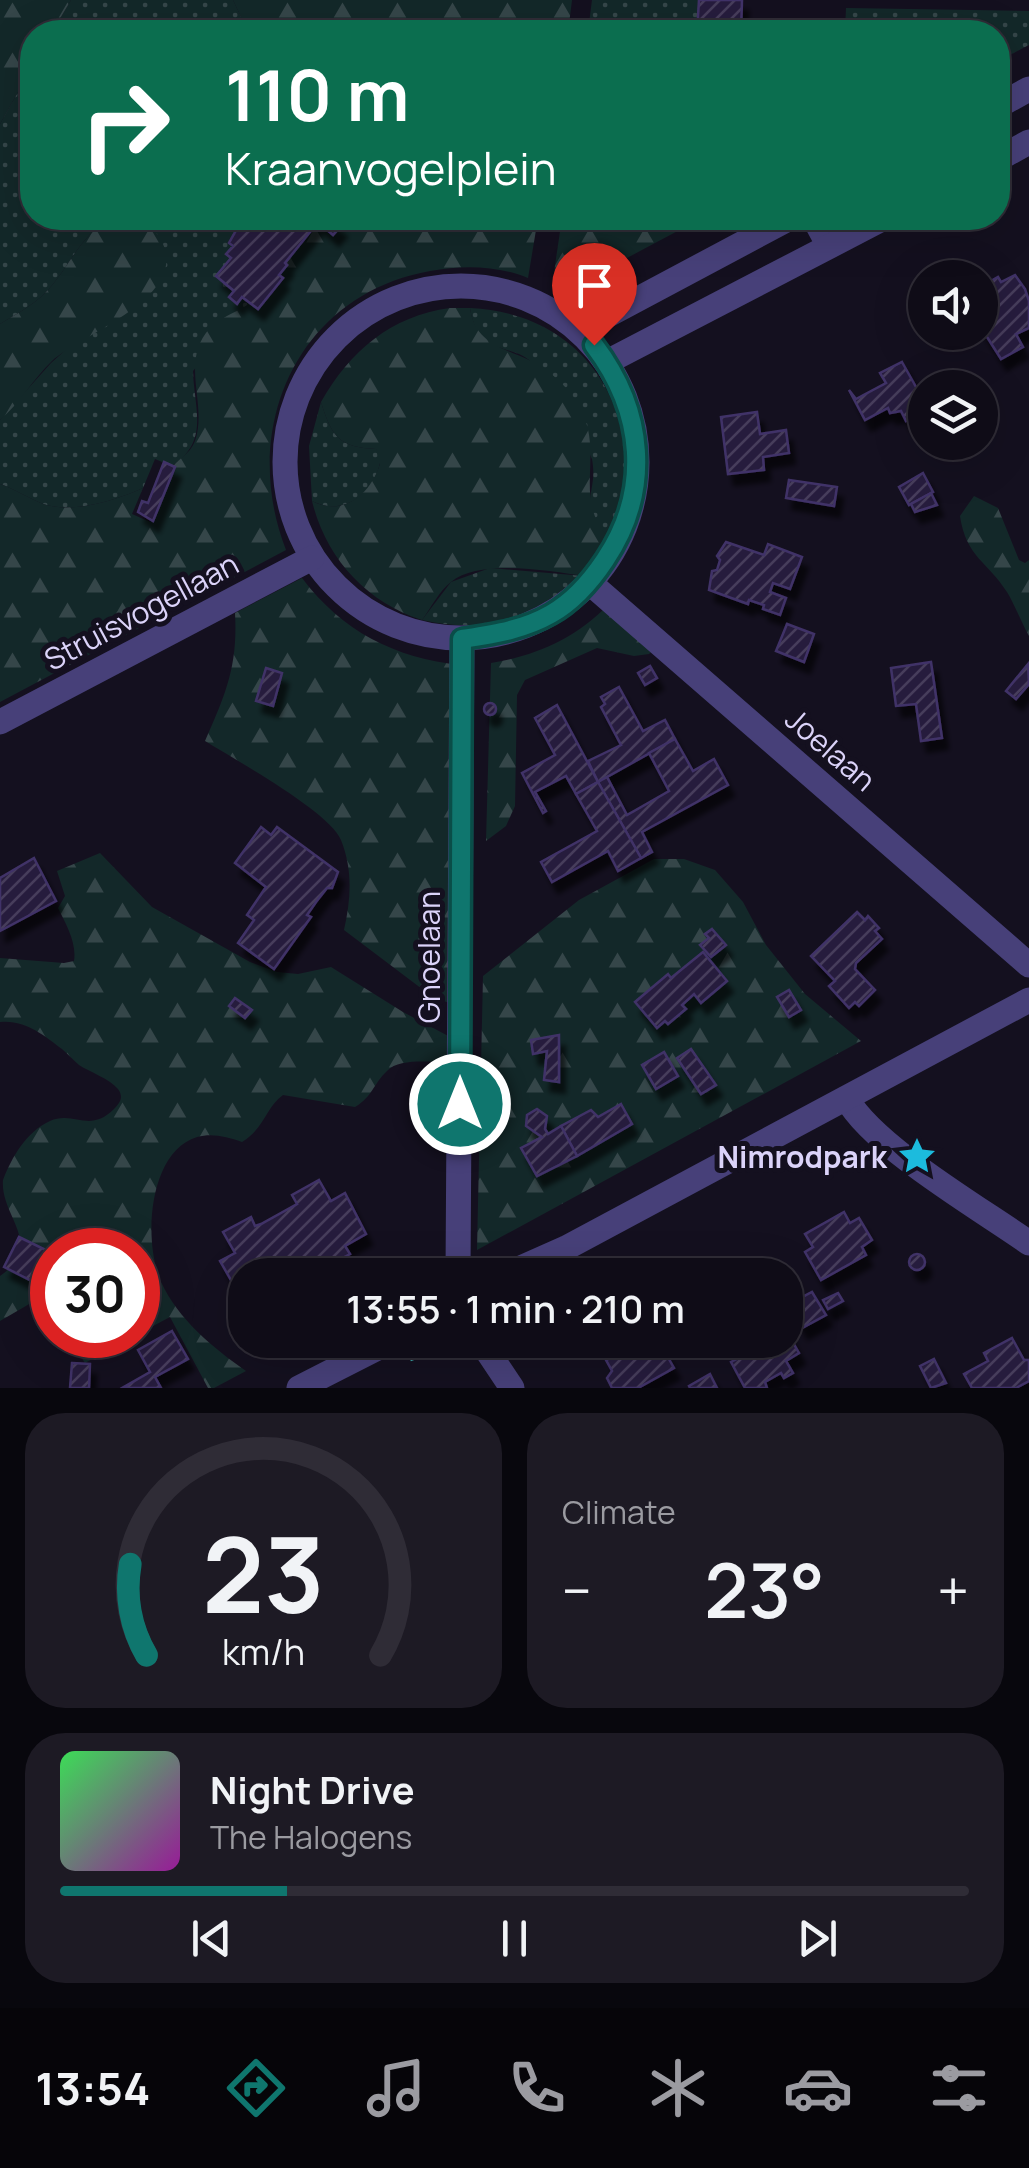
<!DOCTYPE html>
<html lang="en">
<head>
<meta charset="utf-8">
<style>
  body { margin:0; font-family:Manrope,sans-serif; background:#1d1a24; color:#f1f3f6; height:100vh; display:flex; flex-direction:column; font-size:38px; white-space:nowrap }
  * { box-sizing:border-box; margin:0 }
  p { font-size:32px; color:#9b9ba1 }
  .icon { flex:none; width:55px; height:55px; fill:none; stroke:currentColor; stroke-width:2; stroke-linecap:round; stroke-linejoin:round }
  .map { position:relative; height:1388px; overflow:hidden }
  .panel { display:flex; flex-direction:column; gap:25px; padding:25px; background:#08070d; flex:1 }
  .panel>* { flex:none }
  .top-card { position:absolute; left:20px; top:20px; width:990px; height:210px; border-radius:40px; box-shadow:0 10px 40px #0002,0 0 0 2px #2f2c36; background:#0b6e4f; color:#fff; overflow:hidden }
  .fabs { position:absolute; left:908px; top:260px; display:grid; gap:20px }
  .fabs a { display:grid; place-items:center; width:90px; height:90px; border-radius:50%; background:#0f0c17; box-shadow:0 10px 40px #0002,0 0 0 2px #2f2c36; font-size:50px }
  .speed { position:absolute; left:30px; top:1228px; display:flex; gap:20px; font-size:50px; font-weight:700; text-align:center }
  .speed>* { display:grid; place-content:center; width:130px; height:130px; border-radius:50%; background:#0f0c17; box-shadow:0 10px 40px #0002,0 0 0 2px #2f2c36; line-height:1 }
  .speed .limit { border:15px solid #d22; background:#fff; color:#111 }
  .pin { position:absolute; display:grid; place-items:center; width:85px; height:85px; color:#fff; margin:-102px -42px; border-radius:50% 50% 50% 0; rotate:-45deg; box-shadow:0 0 10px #0007 }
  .pin .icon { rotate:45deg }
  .me { position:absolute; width:110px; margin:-55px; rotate:0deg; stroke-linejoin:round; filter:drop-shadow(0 0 8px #0008) }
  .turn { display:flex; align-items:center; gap:35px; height:210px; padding:0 40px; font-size:45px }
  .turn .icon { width:130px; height:130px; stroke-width:2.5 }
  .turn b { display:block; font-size:70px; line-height:85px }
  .big { font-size:75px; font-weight:600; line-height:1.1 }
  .panel .widget { flex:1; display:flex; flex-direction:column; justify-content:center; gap:15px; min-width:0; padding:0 35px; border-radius:40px; background:#1d1a24 }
  .panel .dial { align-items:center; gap:0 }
  .dial svg { height:260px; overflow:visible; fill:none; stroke:#2f2c36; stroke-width:7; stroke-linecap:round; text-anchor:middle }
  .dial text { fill:#f1f3f6; stroke:none }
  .song { display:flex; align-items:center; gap:30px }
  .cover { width:120px; height:120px; border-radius:15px; background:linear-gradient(135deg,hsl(130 70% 55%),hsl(300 70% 35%)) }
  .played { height:10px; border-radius:5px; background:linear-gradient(90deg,#0f766e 25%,#2f2c36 25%) }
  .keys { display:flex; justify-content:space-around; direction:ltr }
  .heat { display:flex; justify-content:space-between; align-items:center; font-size:55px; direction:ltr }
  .panel .tiles { flex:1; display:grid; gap:25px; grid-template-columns:1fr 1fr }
  .widget:last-child { grid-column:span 2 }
  .trip { position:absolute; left:228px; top:1258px; width:575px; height:100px; border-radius:40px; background:#0f0c17; box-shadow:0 10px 40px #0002,0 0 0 2px #2f2c36; font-weight:600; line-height:100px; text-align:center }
  .tab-bar { display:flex; height:160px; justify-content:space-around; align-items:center; background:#060509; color:#9b9ba1 }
  .tab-bar .icon { width:70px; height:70px }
  .tab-bar .on { color:#0f766e }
  .tab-bar b { font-size:45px; color:#f1f3f6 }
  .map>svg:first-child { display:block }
  .grass { fill:url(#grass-dots) }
  .forest { fill:url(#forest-firs) }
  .building { fill:url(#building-hatch); stroke:#413367; stroke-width:2.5; filter:url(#shadow) }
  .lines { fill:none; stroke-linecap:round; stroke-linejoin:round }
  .path { stroke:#3da2a4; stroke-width:5; stroke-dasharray:5 8; stroke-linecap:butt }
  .minor { stroke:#474079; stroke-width:25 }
  .route-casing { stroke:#0a4d48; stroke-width:25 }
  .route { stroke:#0f766e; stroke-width:18 }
  .labels { text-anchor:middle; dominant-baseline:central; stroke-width:10; stroke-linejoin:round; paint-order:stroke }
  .street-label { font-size:30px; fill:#dbd3f9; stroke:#14101f }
  .poi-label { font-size:30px; font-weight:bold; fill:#dbd3f9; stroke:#14101f; text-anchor:end }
</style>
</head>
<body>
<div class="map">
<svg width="1029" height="1388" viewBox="0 0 1029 1388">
  <defs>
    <pattern id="grass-dots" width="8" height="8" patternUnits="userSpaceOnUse" patternTransform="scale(2.5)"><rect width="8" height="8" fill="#132829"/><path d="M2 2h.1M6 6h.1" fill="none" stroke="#354649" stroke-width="1.8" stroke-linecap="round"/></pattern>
    <pattern id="forest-firs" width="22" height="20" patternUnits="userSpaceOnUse" patternTransform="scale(2.5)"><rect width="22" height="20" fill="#132829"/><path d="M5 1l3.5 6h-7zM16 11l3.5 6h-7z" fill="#354649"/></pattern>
    <pattern id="building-hatch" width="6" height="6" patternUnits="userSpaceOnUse" patternTransform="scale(2.5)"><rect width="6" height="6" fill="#271e3e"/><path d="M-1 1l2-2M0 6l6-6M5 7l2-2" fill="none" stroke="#463e5b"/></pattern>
    <filter id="shadow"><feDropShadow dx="6" dy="11" stdDeviation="2.5" flood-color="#0009"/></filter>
  </defs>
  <rect width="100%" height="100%" fill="#14101f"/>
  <g class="grass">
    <path d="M71 0H233L248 32H52Z"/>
    <path d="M592 0H709L708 32H588Z"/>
    <path d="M846 8 1029 11V45L998 61V32H845Z"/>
    <path d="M32 67V218H113C79 234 70 268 45 293 33 305 15 315 0 324V124Z"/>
    <path d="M136 218H254L249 223 242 219 236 227 239 230 229 242 233 246 226 254 231 258 217 275 234 291 230 297 237 303 242 297 250 303 193 371C194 409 210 441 172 466L155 459 143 488C116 500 73 514 43 504 28 498 15 489 0 484V420L51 363 70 346 153 229Z"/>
    <path d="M470 308C594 314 655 427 610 539 574 502 599 496 592 459 590 449 544 377 535 366 516 341 478 360 470 308Z"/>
    <path d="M321 402C332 438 340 447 376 449L381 457C377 491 345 518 312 501L309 446Z"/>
    <path d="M490 568 584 576C541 621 482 634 422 620L451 582Z"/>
  </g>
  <g class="forest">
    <path d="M0 0H71L52 32H32V67L0 124Z"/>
    <path d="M233 0H572L568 32H248Z"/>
    <path d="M113 218C133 218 149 219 160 238 194 296 84 332 52 361 33 379 20 403 0 420V324C15 315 33 305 45 293 70 268 79 234 113 218Z"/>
    <path d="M330 218H538L528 278C497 265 462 265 430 271 296 295 239 430 286 550L0 702V484C15 489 28 498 43 504 73 514 116 500 143 488L132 514 150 522C157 505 162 487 170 471 176 459 190 455 195 441 208 403 179 362 210 328 220 317 238 312 250 303L258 309 282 279 279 275 287 266 285 263 318 222 333 235 340 226Z"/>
    <path d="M562 218H702L563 292 552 286Z"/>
    <path d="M450 308H470C475 343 501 347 529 360 547 368 565 384 576 401 609 451 569 497 610 539L585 576C550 571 479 558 451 582 439 591 431 608 422 620 366 602 326 558 312 501 343 517 370 495 380 464L376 449C340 447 332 438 321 402 350 351 391 316 450 308Z"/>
    <path d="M974 496 998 508 1019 560 1025 563 1029 560V636C1021 622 1015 605 1007 592 988 562 966 557 960 516Z"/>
    <path d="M302 578C342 631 394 658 461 665L453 1004 434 998 344 930C351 899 353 870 341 840 330 812 234 759 205 741 226 694 238 665 235 613Z"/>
    <path d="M608 605 658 646 649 654 634 656 597 648 525 680 517 695 515 806 506 826 486 841 491 663C536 656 576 638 608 605Z"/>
    <path d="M100 853 152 907 250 962 277 972 298 974 331 967 403 1012 452 1038 451 1062C433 1063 400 1057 387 1071 373 1084 373 1096 355 1107L283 1095C266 1107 264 1129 242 1142 227 1137 213 1133 197 1137 148 1152 143 1242 161 1282 178 1319 213 1348 246 1371L214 1388H208L170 1317 138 1334V1250H52V1311L43 1296 0 1321V1276C46 1244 0 1217 3 1180 12 1157 26 1132 50 1121 74 1110 89 1134 114 1109 120 1103 124 1097 118 1089 110 1079 90 1072 79 1065 73 1060 68 1054 62 1049 44 1035 24 1019 0 1022V958L64 963 74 961C77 943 66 924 58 908L65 896 57 871Z"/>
    <path d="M654 859H684L715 870 743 902 766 945 805 994 861 1041 477 1250 483 976 579 900Z"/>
    <path d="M67 1335H136L85 1363Z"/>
  </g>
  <g class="building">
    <path d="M699 0H742L741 32H697Z"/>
    <path d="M243 218 249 223 254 218H330L341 226 333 235 318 222 285 263 287 265 279 275 283 278 258 309 242 297 237 304 229 297 234 291 216 276 231 258 226 254 233 246 229 243Z"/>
    <path d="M1015 275 1025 289 1029 301V328L1016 334 1023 347 1001 359 980 326V281L989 282 998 277 1001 282Z"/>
    <path d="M902 362 925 403V411L906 421 901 411 890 413 888 408 865 420 849 390 856 399 886 383 880 373Z"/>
    <path d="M757 412 760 434 786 430 789 453 763 457 764 470 728 474 721 417Z"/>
    <path d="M164 462 175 467 153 521 138 512 142 501 148 503Z"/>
    <path d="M923 473 933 492 909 505 899 487Z"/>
    <path d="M789 480 837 487 834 506 786 498Z"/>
    <path d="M931 493 937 505 915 512 911 504Z"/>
    <path d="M726 542 764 555 768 544 802 557 790 589 773 583 770 592 786 598 780 615 763 609 764 605 749 600 748 604 709 590 712 571 717 570 720 560 717 556Z"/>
    <path d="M787 624 814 634 804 662 776 651Z"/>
    <path d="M931 662 942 738 921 741 916 704 896 706 891 668Z"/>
    <path d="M1028 664 1029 684 1016 699 1006 691Z"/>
    <path d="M650 666 657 678 645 685 638 673Z"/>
    <path d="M266 668 282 673 273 706 256 701Z"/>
    <path d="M619 687 643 731 665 720 675 739 598 782 588 761 621 745 601 707 605 704 601 697Z"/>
    <circle cx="490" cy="709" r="6"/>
    <path d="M557 705 598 782 576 794 566 776 535 792 546 811 543 813 522 773 555 755 535 718Z"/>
    <path d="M675 739 693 771 714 759 728 785 642 832 652 852 641 858 598 782 607 777 627 815 669 791 649 753Z"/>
    <path d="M598 782 641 858 618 871 608 851 552 882 541 862 597 831 576 794Z"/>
    <path d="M261 827 271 835 277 827 338 872 332 888H327L316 902 307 915 311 917 274 969 238 943 254 920 247 915 266 887 235 863Z"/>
    <path d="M34 858 56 901 0 931V878Z"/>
    <path d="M857 912 865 920 868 916 879 928 875 931 882 939 856 963 855 969 875 990 859 1006 855 1002 849 1008 829 986 835 981 811 956Z"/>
    <path d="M712 929 726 945 711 957 700 945 709 938 705 934Z"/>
    <path d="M703 952 727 981 701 1003 694 994 682 1005 686 1009 668 1024 665 1021 657 1028 635 1002 668 974 671 978Z"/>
    <path d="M789 990 801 1010 789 1017 777 997Z"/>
    <path d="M235 998 252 1010 245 1018 229 1006Z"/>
    <path d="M559 1035V1082L544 1080 547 1051 533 1054 531 1040Z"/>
    <path d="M691 1049 716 1085 701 1094 677 1058Z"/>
    <path d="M664 1052 678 1076 656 1089 642 1065Z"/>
    <path d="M621 1104 632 1124 577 1156 561 1126 591 1110 598 1117Z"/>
    <path d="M537 1109 547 1116 545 1129 548 1134 561 1126 577 1156 537 1176 521 1148 542 1137 526 1126 527 1115Z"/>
    <path d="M319 1180 331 1201 345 1193 366 1234 345 1246 350 1254 322 1269 319 1264 303 1275H245L243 1301 220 1261 235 1253 223 1232 251 1217 255 1226 261 1224 297 1204 292 1195Z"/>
    <path d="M844 1212 850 1223 859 1218 872 1240 862 1247 866 1255 821 1280 805 1252 813 1247 805 1234Z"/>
    <path d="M19 1237 46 1250 30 1280 4 1267Z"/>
    <circle cx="917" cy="1262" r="8"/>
    <path d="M812 1292 826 1315 802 1328 789 1304Z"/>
    <path d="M838 1293 843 1301 828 1309 823 1300Z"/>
    <path d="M38 1300H52V1318L39 1319Z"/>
    <path d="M172 1331 188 1359 155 1377 161 1388H122L150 1372 138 1350Z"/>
    <path d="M787 1332 799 1353 786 1361 793 1373 784 1378 781 1373 765 1382 767 1388H745L731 1362 748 1353 747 1343 760 1340 764 1345 773 1340H785Z"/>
    <path d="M1012 1338 1024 1360H1029V1381L1016 1388H972L964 1374 988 1361 984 1353Z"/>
    <path d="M650 1340H658L674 1368 638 1388H612L607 1378 612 1371 606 1360Z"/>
    <path d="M934 1359 946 1383 931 1388 920 1366Z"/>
    <path d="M72 1363 90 1364 89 1388H70Z"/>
    <path d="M710 1374 717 1388H690L689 1386Z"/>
  </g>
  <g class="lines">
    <path class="path" d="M410 1359 456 1342"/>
    <g class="minor">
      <path d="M998 106 1029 89"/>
      <path d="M998 159 1029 142"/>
      <path d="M814 218 829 246"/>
      <circle cx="461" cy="462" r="176"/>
      <path d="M580 330 790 218"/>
      <path d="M607 362 884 218"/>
      <path d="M590 583 1029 965"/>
      <path d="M0 722 312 558"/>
      <path d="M847 1099C874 1147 981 1209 1029 1243"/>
      <path d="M458 1275 462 639"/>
      <path d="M505 1275 566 1248 1029 1000"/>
      <path d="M480 1340 512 1388"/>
      <path d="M299 1388 393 1340"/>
    </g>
  </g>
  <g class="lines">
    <g class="route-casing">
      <path id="route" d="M460 1104 462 639C494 634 523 630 551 614 574 601 591 581 605 560 652 490 644 411 594 345"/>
    </g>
    <use href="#route" class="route"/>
  </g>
  <defs>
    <g id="sight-bare" transform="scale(3)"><path d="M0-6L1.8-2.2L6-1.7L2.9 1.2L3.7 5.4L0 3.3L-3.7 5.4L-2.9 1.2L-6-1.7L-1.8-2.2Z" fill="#1cbbdd" stroke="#14101f" stroke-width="2.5" paint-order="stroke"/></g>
  </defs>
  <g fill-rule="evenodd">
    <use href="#sight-bare" x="917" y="1156"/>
  </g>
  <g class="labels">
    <g class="street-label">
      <text transform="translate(141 611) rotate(-28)">Struisvogellaan</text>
      <text transform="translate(831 749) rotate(41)">Joelaan</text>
      <text transform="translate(428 957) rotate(-90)">Gnoelaan</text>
    </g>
    <g class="poi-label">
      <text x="887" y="1156">Nimrodpark</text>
    </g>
  </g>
</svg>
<div class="fabs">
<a><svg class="icon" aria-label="sound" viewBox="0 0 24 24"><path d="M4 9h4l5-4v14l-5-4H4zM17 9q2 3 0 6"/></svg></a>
<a><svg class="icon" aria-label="layers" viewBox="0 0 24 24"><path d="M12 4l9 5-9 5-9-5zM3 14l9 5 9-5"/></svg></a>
</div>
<div class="speed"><div class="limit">30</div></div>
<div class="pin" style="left:594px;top:345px;background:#d93025"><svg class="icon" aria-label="arrive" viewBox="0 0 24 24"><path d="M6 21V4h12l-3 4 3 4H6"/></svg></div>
<svg class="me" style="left:460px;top:1104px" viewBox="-20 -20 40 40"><circle r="17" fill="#0f766e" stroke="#fff" stroke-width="3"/><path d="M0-11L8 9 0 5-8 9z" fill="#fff"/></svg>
<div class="trip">13:55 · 1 min · 210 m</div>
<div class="top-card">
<div class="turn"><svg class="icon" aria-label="right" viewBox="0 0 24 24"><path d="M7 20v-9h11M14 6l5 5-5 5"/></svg><div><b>110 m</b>Kraanvogelplein</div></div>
</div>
</div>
<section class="panel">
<div class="tiles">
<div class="widget dial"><svg viewBox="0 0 100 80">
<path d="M14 69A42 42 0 1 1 86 69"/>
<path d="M14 69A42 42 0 0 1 9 41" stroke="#0f766e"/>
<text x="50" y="56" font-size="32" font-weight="700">23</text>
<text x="50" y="72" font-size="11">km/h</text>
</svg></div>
<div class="widget"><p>Climate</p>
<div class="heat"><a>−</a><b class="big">23°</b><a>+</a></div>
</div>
<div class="widget">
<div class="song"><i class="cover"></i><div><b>Night Drive</b><p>The Halogens</p></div></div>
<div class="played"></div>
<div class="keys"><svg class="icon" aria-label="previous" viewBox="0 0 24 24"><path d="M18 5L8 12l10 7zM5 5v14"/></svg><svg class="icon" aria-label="pause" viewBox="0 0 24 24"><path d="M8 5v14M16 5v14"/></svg><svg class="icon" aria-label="next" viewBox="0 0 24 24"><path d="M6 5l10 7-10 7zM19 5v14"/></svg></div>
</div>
</div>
</section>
<nav class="tab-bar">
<b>13:54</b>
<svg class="icon on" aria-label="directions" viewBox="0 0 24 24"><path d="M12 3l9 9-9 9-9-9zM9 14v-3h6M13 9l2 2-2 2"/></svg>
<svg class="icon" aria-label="music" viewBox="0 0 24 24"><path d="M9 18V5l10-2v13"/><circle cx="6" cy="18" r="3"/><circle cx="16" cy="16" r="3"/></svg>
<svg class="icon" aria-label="phone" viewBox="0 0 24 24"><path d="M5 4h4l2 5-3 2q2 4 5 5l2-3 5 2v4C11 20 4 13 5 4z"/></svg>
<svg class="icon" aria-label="climate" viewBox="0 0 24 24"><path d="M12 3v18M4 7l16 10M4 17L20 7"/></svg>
<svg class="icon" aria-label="car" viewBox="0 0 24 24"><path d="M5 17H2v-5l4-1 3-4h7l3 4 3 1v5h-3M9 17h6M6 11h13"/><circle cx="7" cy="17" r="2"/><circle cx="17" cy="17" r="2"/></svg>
<svg class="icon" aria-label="filters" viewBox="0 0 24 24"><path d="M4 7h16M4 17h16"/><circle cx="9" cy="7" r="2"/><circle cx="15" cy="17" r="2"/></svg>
</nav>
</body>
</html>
